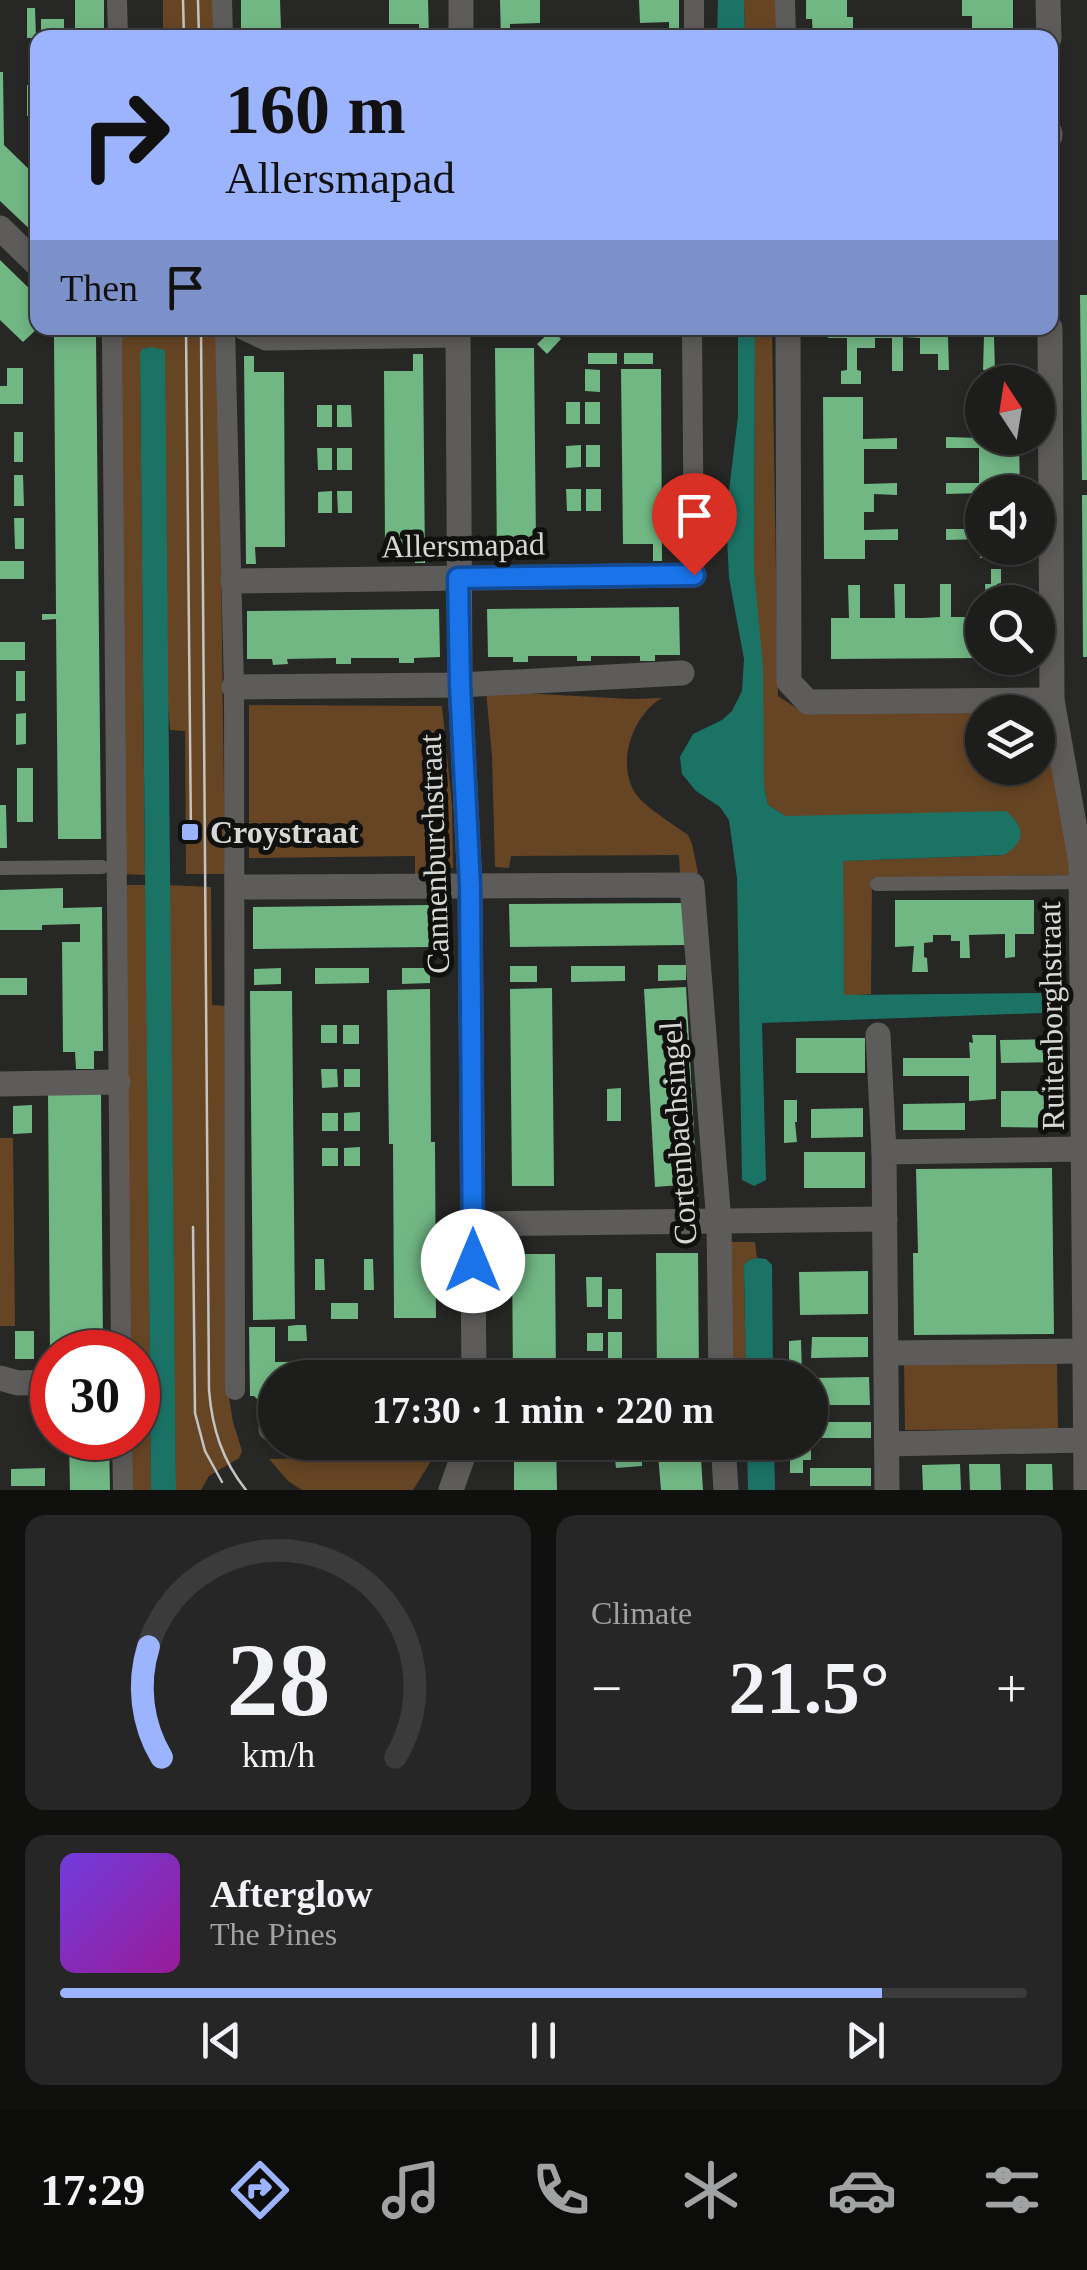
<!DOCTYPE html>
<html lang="en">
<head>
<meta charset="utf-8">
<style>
  body { margin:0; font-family:"Times New Roman",serif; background:#252625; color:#f1f3f6; height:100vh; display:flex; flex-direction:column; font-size:38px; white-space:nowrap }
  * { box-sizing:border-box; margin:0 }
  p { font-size:32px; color:#a0a2a3 }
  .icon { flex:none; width:55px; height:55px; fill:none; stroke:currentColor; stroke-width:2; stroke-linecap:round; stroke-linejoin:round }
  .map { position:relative; height:1490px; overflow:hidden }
  .panel { display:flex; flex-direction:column; gap:25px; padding:25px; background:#10100f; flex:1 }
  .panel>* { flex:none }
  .hud { position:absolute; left:30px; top:30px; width:1028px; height:305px; border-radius:20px; box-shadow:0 5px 15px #0003,0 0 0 2px #3b3b3b; background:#9bb4fd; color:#111; overflow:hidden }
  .needle { width:65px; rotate:348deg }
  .tools { position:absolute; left:965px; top:365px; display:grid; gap:20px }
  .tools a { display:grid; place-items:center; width:90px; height:90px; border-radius:50%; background:#1d1d1c; box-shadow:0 5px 15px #0003,0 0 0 2px #3b3b3b; font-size:50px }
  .speed { position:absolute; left:30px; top:1330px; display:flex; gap:20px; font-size:50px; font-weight:700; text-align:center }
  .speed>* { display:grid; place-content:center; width:130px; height:130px; border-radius:50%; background:#1d1d1c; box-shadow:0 5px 15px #0003,0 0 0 2px #3b3b3b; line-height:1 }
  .speed .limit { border:15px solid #d22; background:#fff; color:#111 }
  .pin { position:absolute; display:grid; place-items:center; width:85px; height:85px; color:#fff; margin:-102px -42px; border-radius:50% 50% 50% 0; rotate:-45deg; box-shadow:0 0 10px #0007 }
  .pin .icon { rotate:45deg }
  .me { position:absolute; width:110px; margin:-55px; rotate:0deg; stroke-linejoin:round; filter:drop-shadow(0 0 8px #0008) }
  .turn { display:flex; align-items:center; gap:35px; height:210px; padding:0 30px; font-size:45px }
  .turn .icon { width:130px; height:130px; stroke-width:2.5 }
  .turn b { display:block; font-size:70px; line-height:85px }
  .then { display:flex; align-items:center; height:95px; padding:0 30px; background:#0003; gap:20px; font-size:38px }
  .big { font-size:75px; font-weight:700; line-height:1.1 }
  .panel .card { flex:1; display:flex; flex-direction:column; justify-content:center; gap:15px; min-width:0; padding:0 35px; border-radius:20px; background:#252625 }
  .panel .dial { align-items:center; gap:0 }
  .dial svg { height:260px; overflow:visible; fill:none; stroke:#3b3b3b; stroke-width:7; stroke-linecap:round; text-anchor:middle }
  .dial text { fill:#f1f3f6; stroke:none }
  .song { display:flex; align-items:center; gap:30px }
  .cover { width:120px; height:120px; border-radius:15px; background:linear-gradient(135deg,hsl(260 70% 55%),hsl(300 70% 35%)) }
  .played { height:10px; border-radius:5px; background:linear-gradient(90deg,#9bb4fd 85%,#3b3b3b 85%) }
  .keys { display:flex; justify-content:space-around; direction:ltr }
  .heat { display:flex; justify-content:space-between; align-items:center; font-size:55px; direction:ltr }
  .panel .tiles { flex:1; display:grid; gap:25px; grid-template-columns:1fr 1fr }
  .card:last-child { grid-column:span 2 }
  .trip { position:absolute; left:258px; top:1360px; width:570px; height:100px; border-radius:50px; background:#1d1d1c; box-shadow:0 5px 15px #0003,0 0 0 2px #3b3b3b; font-weight:700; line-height:100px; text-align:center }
  .menu { display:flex; height:160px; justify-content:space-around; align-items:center; background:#0c0c0b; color:#a0a2a3 }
  .menu .icon { width:70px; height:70px }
  .menu .on { color:#9bb4fd }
  .menu b { font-size:45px; color:#f1f3f6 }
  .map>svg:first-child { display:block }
  .green { fill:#664524 }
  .water { fill:#1b7366 }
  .building { fill:#71b784 }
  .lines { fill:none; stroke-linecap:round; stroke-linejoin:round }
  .service { stroke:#5d5c5b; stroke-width:14 }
  .pedestrian { stroke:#5d5c5b; stroke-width:20 }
  .minor { stroke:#5d5c5b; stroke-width:25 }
  .tram { stroke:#c3c4c2; stroke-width:2.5 }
  .route-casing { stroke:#114b97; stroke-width:25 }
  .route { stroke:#1a73e8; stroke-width:18 }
  .poi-dot { fill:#9bb4fd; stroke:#10100f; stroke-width:4 }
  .labels { text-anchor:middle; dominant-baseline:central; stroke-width:10; stroke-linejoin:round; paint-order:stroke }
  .street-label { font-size:32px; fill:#d7d8d6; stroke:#10100f }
  .poi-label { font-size:32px; font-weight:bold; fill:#d7d8d6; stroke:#10100f; text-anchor:start }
</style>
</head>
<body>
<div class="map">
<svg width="1087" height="1490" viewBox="0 0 1087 1490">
  <rect width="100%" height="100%" fill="#272725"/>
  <g class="green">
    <rect x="163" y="0" width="54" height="37"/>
    <path d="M744 0H778L779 37H745Z"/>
    <path d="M755 328H772L778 696 804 713 982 712V768H1038V715L1047 724 1071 875 872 878 871 994 844 996 842 861 1004 855 786 816 768 805 764 787 754 571Z"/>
    <path d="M218 335 225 874H186L185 731 170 730 140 353 145 875 124 874 120 337Z"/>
    <path d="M486 691 631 699 662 698C630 716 612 774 643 802 656 814 673 824 688 835L692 844 698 873 680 874 679 855 511 856 509 868 495 867 492 756Z"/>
    <path d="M249 705 442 706 452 806 453 868H429L428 876H415V856L249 858Z"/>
    <path d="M123 885H146L151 1490H132L131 1438H138V1352H127Z"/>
    <path d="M169 885 211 887 212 1005 226 1006 228 1392 233 1422 242 1451 239 1458 209 1476 201 1490H176Z"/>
    <path d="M0 1138H13L15 1326H0Z"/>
    <path d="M728 1242H755L757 1258 749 1260 744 1265 746 1377H728Z"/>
    <path d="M904 1363H1057L1058 1429 905 1430Z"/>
    <path d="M432 1456 431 1461 413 1490H302L288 1481 269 1459Z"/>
  </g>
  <g class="water">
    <path d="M718 0H744L745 37H717Z"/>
    <path d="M738 328H755L754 570 763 667 764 787 768 805 786 816 1006 811C1025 827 1026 842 1004 855L843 861 844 995 1042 993V1013L762 1023 766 1180 754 1186 742 1180 737 878 729 820 720 807 696 791 682 774 680 757 693 734 722 720 732 711 742 691 744 659 729 578 726 516 738 416Z"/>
    <path d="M150 347 165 350 176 1490H151L140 353 142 349Z"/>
    <path d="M757 1258 766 1259 772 1265 773 1377H746L744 1265 749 1260Z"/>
    <path d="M747 1443H774L775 1490H748Z"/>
  </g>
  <g class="building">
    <rect x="75" y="0" width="29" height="38"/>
    <path d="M241 0H280L281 30H241Z"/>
    <path d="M389 0H428L429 38H419V24H389Z"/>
    <path d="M500 0H540V23L510 24V38H501Z"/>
    <path d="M639 0H679V38H669V22L640 23Z"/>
    <path d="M806 0H847V17H853V38H813L812 19H806Z"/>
    <path d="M962 0H1013V38H972V16H962Z"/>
    <path d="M27 8H35L36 38H27Z"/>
    <rect x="41" y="19" width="23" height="14"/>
    <path d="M0 72H3L4 145 38 178V237L0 201Z"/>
    <path d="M27 85H36L37 116H27Z"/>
    <path d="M0 260 38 297V328L23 342 0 320Z"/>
    <path d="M1080 295H1087V480H1082Z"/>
    <path d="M828 328H1013V337H994L995 370H983L984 337H948L949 370H938V354H920V338L903 337V371H892V338H875V348H857V370L861 371V384H841V371L847 370V338H828Z"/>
    <path d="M552 330 561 339 547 354 537 344Z"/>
    <path d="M96 336 101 839H58L56 619 42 620V614H56L54 337Z"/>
    <path d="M495 348H534L536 545H506V562H497Z"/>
    <rect x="588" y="353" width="29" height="11"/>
    <rect x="624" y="353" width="29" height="11"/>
    <path d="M413 354H423L425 563H415V546H385L384 371H413Z"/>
    <path d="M244 356H254V372H284L285 547H255L256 564H246Z"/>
    <path d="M7 368H23V404H0V386H7Z"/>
    <path d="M585 369 600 370V392L585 391Z"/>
    <path d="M621 369H661L662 561H653V544H623Z"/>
    <path d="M978 396H982V438H1019L1020 492 946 494V483H979V448H946V437L979 438Z"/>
    <path d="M823 397H863V439L897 438V449H864V484L897 483V495L874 494V512H864V530L898 529V540H865V559H824Z"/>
    <rect x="566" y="402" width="14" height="22"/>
    <rect x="585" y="402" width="15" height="22"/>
    <rect x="317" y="405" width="15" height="22"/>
    <path d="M337 405H351L352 427H337Z"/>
    <rect x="14" y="432" width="9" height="30"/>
    <path d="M581 445V467L566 468V446Z"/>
    <rect x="586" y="445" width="14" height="22"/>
    <path d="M317 448H332V470H318Z"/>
    <rect x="337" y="448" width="15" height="22"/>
    <path d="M14 475H23L24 506H14Z"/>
    <path d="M566 489H581V511H567Z"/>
    <rect x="586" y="489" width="15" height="22"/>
    <path d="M332 491V513H318V492Z"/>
    <path d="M337 491H352V513H338Z"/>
    <path d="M1082 495H1087V657H1083Z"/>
    <path d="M14 518H24V549H15Z"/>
    <path d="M946 529H982V539L946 540Z"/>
    <rect x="980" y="548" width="40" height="10"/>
    <rect x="0" y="561" width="24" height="18"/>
    <path d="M991 569H1001V583L997 584 996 602H986L985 584H991Z"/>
    <path d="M894 584H905V618H923L940 617V584H951V617H982V658L831 659V618H849L848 585H860V618H895Z"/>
    <path d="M679 607 680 655H655V661H640V656H591V661H577V656H528V662H513V657H488L487 609Z"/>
    <path d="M439 609 440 657 414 658V663H399V658H351V664H336V658L287 659 288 664 273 665 272 659H247V611Z"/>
    <rect x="0" y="642" width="25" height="18"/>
    <rect x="16" y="671" width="9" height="30"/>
    <path d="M26 713V744L16 745V714Z"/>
    <rect x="17" y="768" width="16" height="54"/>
    <path d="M0 805H6L7 848H0Z"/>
    <path d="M63 888V908L102 907 103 1051H94V1069H76L75 1052H63L62 942H80V924L42 925V930H0V890Z"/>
    <path d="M895 900H1034V934H1015V957L1005 958V934L969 935 970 958H960V941H951V935H933V942L924 943V957L927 958 928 972H912L914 946 895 947Z"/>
    <path d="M685 903V945L510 947 509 904Z"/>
    <path d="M429 905V947L253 949V907Z"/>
    <path d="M658 965H686V980L658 981Z"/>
    <rect x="510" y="966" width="27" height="16"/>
    <path d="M571 966H625V981L571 982Z"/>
    <path d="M281 968V984L254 985V969Z"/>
    <path d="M315 968H369V983L315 984Z"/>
    <path d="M402 968H430V983L402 984Z"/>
    <rect x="0" y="978" width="27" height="17"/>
    <path d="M686 987 698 1204H681L680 1185 655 1187 644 989Z"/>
    <path d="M552 988 554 1186H512L510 989Z"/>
    <path d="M430 989 431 1142H435L436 1318H394L393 1144H389L387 990Z"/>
    <path d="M250 991H292L295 1319 253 1320Z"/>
    <rect x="321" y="1025" width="16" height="18"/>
    <rect x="343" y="1025" width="16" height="19"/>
    <path d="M972 1035H996V1099L969 1101V1076H903V1058H970L969 1042 973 1043Z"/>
    <rect x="796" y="1038" width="69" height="35"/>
    <path d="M1064 1039V1062L1001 1063 1000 1040Z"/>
    <path d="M321 1069H337L338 1087 322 1088Z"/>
    <rect x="344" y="1069" width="16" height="18"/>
    <path d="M621 1088V1121H607V1089Z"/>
    <path d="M1001 1091H1066V1128L1001 1127Z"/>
    <path d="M48 1093H101L103 1352H50Z"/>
    <path d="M784 1100H797V1122H795L797 1142 784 1143Z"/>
    <path d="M965 1103V1130H903V1104Z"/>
    <path d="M32 1105V1133L13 1134V1106Z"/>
    <path d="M863 1108V1137L811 1138V1109Z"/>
    <path d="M360 1112V1131H344V1113Z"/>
    <rect x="322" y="1113" width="16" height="18"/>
    <path d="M360 1147V1166H344V1148Z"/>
    <rect x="322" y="1148" width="16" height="18"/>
    <rect x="804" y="1152" width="61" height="36"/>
    <path d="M1052 1168 1054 1334 914 1335 913 1253H918L916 1169Z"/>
    <path d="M656 1253H698L699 1378H657Z"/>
    <path d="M512 1254H555L556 1378H513Z"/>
    <path d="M315 1259H324L325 1290H315Z"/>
    <path d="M364 1259H373L374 1290H364Z"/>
    <path d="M868 1271V1314L800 1315 799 1272Z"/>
    <path d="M586 1277H602V1307H587Z"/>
    <rect x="608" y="1289" width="14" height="30"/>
    <rect x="331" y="1303" width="27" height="16"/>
    <path d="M297 1325H306L307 1341H288V1326Z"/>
    <path d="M249 1327H275V1362L407 1361V1378H275V1404H259V1401L254 1396H250Z"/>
    <rect x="15" y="1331" width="19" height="28"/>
    <rect x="608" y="1332" width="14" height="31"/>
    <rect x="587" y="1333" width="16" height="18"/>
    <path d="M812 1337H868V1357L811 1358Z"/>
    <path d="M801 1340 802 1374H789V1341Z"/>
    <path d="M869 1377 870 1405H813V1378Z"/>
    <path d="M812 1422H871V1438H810Z"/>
    <path d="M69 1438H109L110 1490H70Z"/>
    <path d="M514 1442H556L557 1490H514Z"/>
    <path d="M657 1442H700L703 1490H661Z"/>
    <path d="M780 1442H811V1460H803V1473H790V1460L780 1459Z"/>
    <path d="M642 1457V1466L616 1468 615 1459Z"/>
    <path d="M960 1464 961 1490H923L922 1465Z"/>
    <path d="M969 1464H1000L1001 1490H970Z"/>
    <path d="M1026 1464H1052L1053 1490H1026Z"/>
    <path d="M45 1468V1486H11V1469Z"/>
    <rect x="810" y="1468" width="61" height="18"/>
  </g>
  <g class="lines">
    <g class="service">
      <path d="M0 868 102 867"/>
      <path d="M877 884 1081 882"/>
    </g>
    <g class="pedestrian">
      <path d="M117 0 118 38"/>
      <path d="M222 0 223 38"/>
      <path d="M785 0 786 38"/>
      <path d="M694 38V0"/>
      <path d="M116 328 112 338 121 1352"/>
      <path d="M225 328 234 687 235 1390"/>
      <path d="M692 328 694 575"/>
      <path d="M122 1438 123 1490"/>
    </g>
    <g class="minor">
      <path d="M461 0V38"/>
      <path d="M1048 0 1049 38"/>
      <path d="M1050 133V136"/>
      <path d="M0 228 38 265"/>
      <path d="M245 328 266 338 458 335"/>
      <path d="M458 328 460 685 470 886 474 1378"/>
      <path d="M788 328 789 682 808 702 1052 700"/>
      <path d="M1050 328 1052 700 1081 863 1086 1490"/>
      <path d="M233 581 694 575"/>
      <path d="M234 687 460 685 682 673"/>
      <path d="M239 887 692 885 719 1223 721 1378"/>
      <path d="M878 1035 884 1152"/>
      <path d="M0 1084 118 1082"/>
      <path d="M473 1224 885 1219"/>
      <path d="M886 1353 1085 1351"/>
      <path d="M0 1378 18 1383 52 1382"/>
      <path d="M271 1429H275"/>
      <path d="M723 1442 726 1490"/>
      <path d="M887 1444 1086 1440"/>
      <path d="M451 1490 468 1442"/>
      <path d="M887 1490 884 1152 1085 1149"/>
    </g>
    <g class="tram">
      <path d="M183 0 184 38"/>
      <path d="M198 0 199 38"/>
      <path d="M186 328 191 837"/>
      <path d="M201 328 209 1390C212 1428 222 1460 246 1490"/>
      <path d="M193 1227 195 1413 205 1451 222 1482"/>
    </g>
  </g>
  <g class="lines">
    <g class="route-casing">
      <path id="route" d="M473 1261 470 886 460 685 458 578 694 575"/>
    </g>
    <use href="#route" class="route"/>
  </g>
  <rect class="poi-dot" x="180" y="822" width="20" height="20" rx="5"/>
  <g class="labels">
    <g class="street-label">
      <text transform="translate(463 545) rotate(-1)">Allersmapad</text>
      <text transform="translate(434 854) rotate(-92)">Cannenburchstraat</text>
      <text transform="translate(1051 1016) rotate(-91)">Ruitenborghstraat</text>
      <text transform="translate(678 1133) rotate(-94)">Cortenbachsingel</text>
    </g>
    <g class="poi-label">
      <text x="210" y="832">Croystraat</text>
    </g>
  </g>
</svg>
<div class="tools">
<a><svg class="needle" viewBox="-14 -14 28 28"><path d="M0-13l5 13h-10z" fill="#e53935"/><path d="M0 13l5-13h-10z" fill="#a0a2a3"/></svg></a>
<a><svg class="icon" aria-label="sound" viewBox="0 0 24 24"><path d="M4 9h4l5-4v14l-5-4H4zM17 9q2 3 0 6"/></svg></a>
<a><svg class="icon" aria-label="search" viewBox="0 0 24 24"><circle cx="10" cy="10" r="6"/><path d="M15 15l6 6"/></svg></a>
<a><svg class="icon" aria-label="layers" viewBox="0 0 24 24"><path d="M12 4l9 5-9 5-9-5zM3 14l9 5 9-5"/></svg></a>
</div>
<div class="speed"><div class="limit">30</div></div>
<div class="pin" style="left:694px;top:575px;background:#d93025"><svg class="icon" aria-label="arrive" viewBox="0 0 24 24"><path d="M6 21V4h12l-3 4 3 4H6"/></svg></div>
<svg class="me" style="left:473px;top:1261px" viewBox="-20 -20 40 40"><circle r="19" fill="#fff"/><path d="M0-13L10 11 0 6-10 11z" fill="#1a73e8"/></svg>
<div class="trip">17:30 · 1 min · 220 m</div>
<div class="hud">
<div class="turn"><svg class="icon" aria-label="right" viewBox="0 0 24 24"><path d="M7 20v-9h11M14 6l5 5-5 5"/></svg><div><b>160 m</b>Allersmapad</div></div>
<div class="then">Then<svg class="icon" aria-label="arrive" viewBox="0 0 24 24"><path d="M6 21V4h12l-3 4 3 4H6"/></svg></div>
</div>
</div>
<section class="panel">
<div class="tiles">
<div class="card dial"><svg viewBox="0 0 100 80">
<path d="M14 69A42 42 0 1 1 86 69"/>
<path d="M14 69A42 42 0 0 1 10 35" stroke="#9bb4fd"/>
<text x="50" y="56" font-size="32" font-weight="700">28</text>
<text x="50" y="72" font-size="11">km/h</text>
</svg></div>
<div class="card"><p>Climate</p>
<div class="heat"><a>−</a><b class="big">21.5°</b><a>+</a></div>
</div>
<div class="card">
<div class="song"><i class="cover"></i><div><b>Afterglow</b><p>The Pines</p></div></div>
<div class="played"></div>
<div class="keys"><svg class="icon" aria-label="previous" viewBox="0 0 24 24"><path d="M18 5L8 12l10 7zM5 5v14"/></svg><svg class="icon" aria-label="pause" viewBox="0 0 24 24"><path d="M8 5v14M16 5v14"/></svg><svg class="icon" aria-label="next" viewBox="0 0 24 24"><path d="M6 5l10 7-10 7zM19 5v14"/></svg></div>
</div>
</div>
</section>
<nav class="menu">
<b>17:29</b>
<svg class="icon on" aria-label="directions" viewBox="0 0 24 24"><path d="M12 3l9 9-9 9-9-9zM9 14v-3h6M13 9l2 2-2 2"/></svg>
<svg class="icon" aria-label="music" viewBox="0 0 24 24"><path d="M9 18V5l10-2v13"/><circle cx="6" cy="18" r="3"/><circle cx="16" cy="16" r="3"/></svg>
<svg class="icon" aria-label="phone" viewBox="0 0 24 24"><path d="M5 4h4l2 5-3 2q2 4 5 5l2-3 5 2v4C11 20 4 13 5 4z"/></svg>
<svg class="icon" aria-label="climate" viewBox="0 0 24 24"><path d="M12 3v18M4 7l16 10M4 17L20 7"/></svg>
<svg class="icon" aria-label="car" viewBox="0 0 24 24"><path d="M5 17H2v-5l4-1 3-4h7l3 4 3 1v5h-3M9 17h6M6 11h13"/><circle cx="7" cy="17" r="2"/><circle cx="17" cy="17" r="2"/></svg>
<svg class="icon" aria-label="filters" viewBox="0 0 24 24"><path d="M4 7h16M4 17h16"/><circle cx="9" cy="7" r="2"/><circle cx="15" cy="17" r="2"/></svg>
</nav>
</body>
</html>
